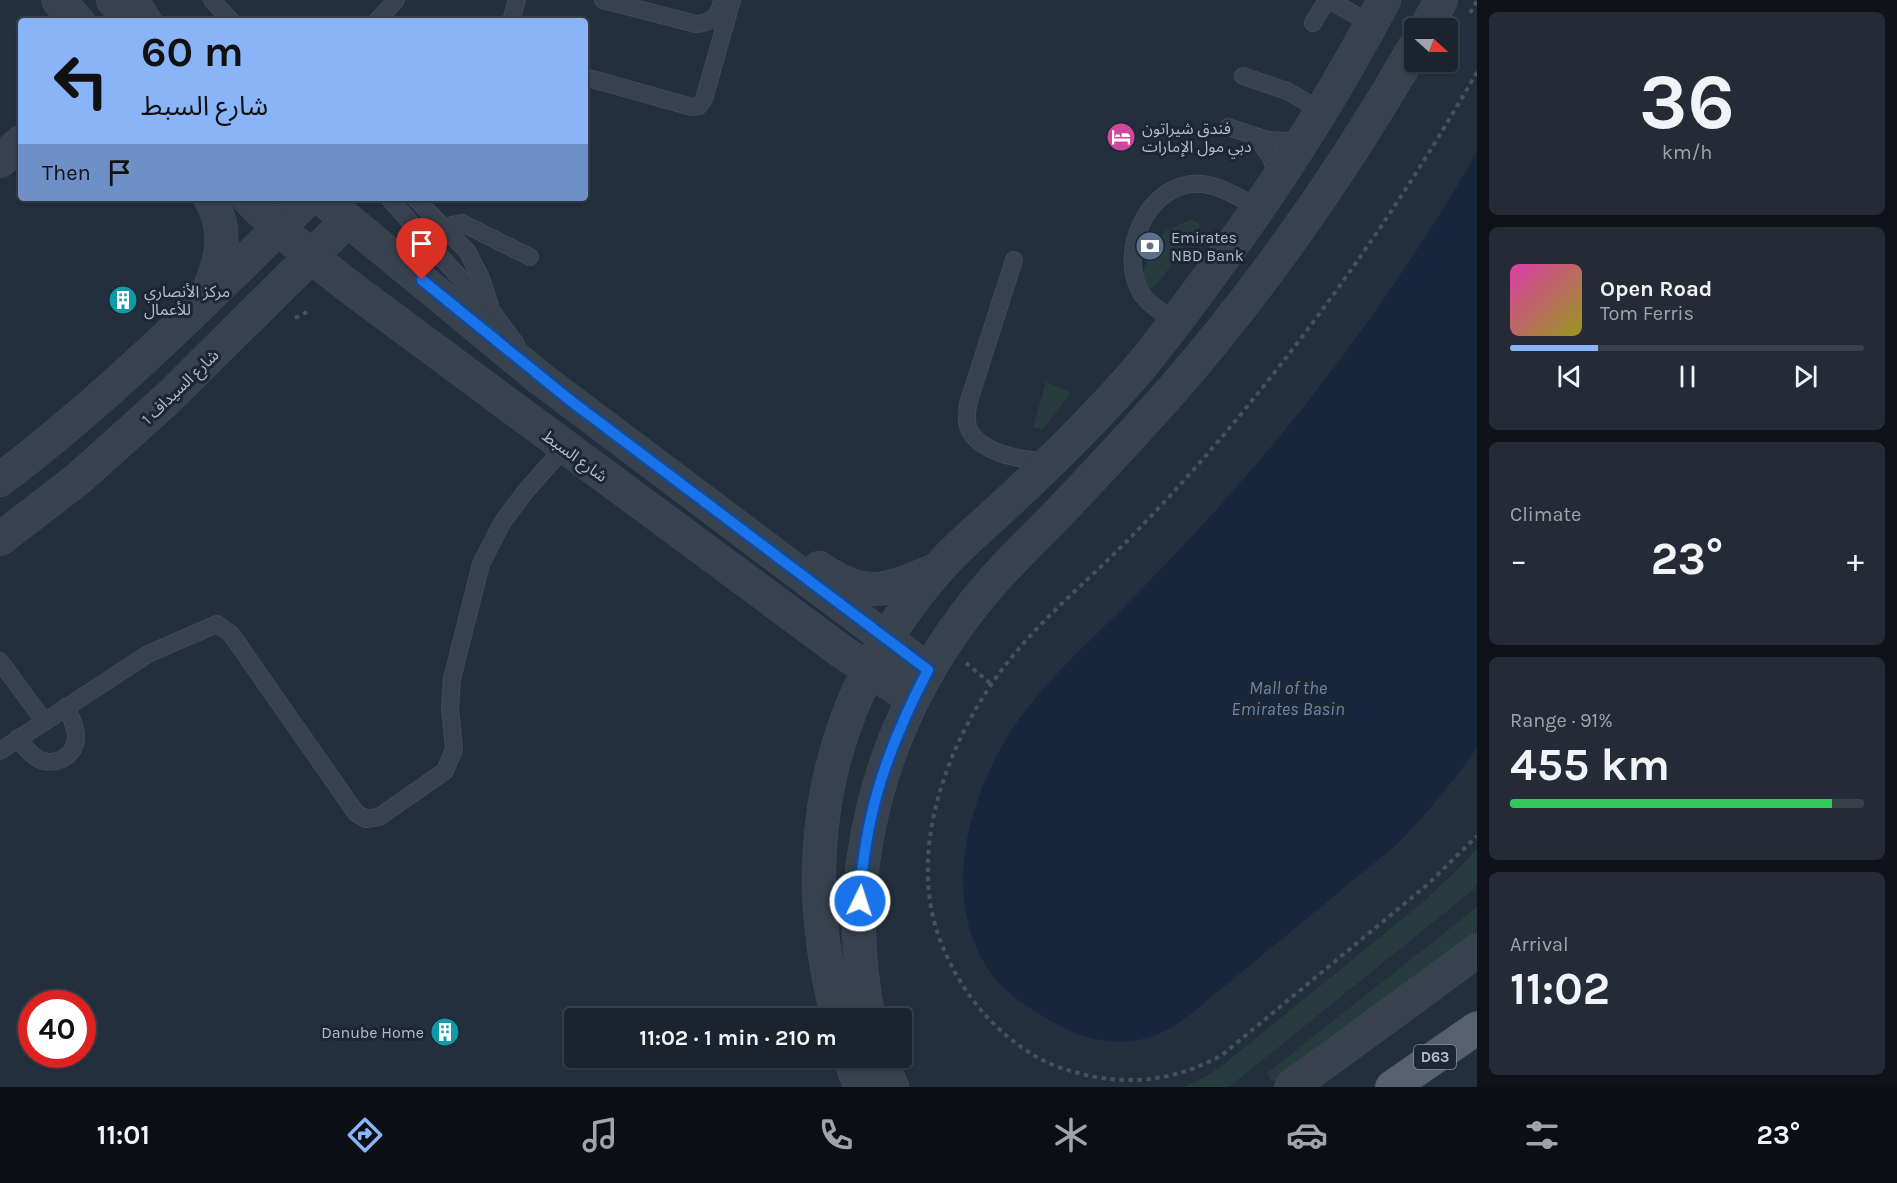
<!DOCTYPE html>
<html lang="en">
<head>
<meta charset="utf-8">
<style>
  body { margin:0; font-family:Karla,"Noto Sans Arabic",sans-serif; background:#242b36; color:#f1f3f6; height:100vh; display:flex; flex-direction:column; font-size:22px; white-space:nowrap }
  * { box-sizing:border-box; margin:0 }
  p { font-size:20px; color:#a0a4aa }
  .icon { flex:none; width:33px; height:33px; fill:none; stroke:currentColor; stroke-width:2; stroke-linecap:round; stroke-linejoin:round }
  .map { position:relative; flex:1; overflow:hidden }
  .details { display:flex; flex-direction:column; gap:12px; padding:12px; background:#0f1319; width:420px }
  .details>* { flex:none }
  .hud { position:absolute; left:18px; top:18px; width:570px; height:183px; border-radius:6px; box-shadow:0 2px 4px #0004,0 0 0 2px #39404a; background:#8ab4f8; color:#111; overflow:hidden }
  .needle { width:39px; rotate:111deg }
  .fabs { position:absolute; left:1404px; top:18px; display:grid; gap:12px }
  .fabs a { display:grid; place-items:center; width:54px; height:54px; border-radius:6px; background:#1b232e; box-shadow:0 2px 4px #0004,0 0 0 2px #39404a; font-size:30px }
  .speed { position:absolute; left:18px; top:990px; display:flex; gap:12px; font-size:30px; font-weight:700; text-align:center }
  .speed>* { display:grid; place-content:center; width:78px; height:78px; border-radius:50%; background:#1b232e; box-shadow:0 2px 4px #0004,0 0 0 2px #39404a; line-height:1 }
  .speed .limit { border:9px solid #d22; background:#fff; color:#111 }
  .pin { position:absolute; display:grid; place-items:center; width:51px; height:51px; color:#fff; margin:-62px -26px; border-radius:50% 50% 50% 0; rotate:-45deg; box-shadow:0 0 6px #0007 }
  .pin .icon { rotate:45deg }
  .me { position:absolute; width:66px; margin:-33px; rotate:4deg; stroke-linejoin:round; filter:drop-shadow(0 0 4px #0008) }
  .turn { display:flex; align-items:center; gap:21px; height:126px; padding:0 24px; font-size:27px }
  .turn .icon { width:78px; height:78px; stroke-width:2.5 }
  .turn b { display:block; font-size:42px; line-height:51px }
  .then { display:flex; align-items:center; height:57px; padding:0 24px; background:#0003; gap:12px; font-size:22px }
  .big { font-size:45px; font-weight:700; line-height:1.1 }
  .details .tile { flex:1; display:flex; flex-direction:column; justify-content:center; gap:9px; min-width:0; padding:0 21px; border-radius:9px; background:#242b36 }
  .details .dial { align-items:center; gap:0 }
  .dial b { font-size:78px; line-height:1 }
  .song { display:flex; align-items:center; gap:18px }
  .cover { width:72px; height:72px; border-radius:9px; background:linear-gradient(135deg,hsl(320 70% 55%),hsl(60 70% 35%)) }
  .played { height:6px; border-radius:3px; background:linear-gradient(90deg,#8ab4f8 25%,#39404a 25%) }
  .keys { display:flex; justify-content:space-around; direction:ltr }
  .heat { display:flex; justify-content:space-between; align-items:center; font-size:33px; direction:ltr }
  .charge { height:9px; border-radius:4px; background:linear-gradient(90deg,#34c759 91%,#39404a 0) }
  .trip { position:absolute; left:564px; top:1008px; width:348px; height:60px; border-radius:6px; background:#1b232e; box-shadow:0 2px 4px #0004,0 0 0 2px #39404a; font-weight:700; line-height:60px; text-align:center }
  .menu { display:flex; height:96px; justify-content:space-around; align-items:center; background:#0b0e12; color:#a0a4aa }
  .menu .icon { width:42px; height:42px }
  .menu .on { color:#8ab4f8 }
  .menu b { font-size:27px; color:#f1f3f6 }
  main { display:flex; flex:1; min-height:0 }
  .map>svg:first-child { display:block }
  .green { fill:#263c3f }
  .water { fill:#17263c }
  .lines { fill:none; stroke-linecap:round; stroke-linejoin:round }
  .service-casing { stroke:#414a57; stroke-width:18 }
  .minor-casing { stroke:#414a57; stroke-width:34 }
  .tertiary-casing { stroke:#414a57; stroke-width:34 }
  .primary-casing { stroke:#414a57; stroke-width:34 }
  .path { stroke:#3f5557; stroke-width:4; stroke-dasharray:4.5 4.5; stroke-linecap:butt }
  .service { stroke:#38414e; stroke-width:16 }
  .minor { stroke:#38414e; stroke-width:33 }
  .tertiary { stroke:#38414e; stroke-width:33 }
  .primary { stroke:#56606e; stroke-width:33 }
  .route-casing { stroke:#114b97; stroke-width:15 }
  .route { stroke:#1a73e8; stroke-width:10 }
  .labels { text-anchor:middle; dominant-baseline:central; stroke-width:6; stroke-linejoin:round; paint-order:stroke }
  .shield { fill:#1d2633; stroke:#878f9c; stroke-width:1.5 }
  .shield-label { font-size:15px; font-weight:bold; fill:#b4bcc9 }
  .poi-label { font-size:16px; fill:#b4bcc9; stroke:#1d2633; text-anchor:start }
  .street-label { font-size:16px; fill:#b4bcc9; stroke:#1d2633 }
  .water-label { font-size:18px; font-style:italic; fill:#6d86a8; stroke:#1d2633 }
</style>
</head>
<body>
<main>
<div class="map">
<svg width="1477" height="1087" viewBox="0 0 1477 1087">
  <rect width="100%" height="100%" fill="#242f3e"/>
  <g class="green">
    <path d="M1192 219 1201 225 1157 284 1150 289 1145 287 1142 276 1155 242 1166 231Z"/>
    <path d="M1046 382 1071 393 1042 430 1033 427Z"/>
    <path d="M1477 849V885L1473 890 1229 1087H1184L1203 1078 1223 1065 1422 903 1456 871Z"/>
    <path d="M1477 907V937L1272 1082 1267 1073Z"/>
  </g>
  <path class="water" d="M1477 152V748C1452 783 1426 815 1396 845L1192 1013C1184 1019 1176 1025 1167 1030 1134 1048 1092 1044 1060 1026 1034 1011 1005 995 988 969 938 894 971 787 1019 719 1048 679 1085 646 1120 611 1164 567 1206 522 1247 475 1332 377 1412 265 1477 152Z"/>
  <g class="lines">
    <g class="service-casing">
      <g id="service">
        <path d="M141 0 154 21"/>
        <path d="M212 0 231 21"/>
        <path d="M603 0 696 24C711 23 720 16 722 0"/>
        <path d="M1329 0 1371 24"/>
        <path d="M377 21 396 0"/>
        <path d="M511 21 517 0"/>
        <path d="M1313 23 1327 0"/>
        <path d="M1243 76 1287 91 1322 111"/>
        <path d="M585 77 692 107 699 106 704 99 732 0"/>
        <path d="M1228 127 1268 140 1302 142"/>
        <path d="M1257 138 1270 156 1279 178"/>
        <path d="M389 198 450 267 491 310 516 344"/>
        <path d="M415 198 467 251 481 278 490 306"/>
        <path d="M446 231 452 225 462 223 530 257"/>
        <path d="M1014 260 968 404C967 413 965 423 970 431 983 455 1027 461 1051 461"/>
        <path d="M1176 322C1164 313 1145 303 1139 289 1120 250 1146 190 1191 184 1215 181 1239 198 1259 208"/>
        <path d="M0 661 44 721"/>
        <path d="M18 738C23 744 28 752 34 756 50 769 75 759 76 738 77 728 70 716 66 707"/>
        <path d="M0 751 148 654 217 624 231 634 356 813 366 819 379 817 445 771 454 749 450 708 452 679 481 564 502 523 525 492 564 448"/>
      </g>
    </g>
    <g class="minor-casing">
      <g id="minor">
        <path d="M0 161 21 142"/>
        <path d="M0 480C111 396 210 296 309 198"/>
        <path d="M0 539 78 479 166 400 347 221"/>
      </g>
    </g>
    <g class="tertiary-casing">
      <g id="tertiary">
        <path d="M58 0 78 21"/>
        <path d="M113 0 132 21"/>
        <path d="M1426 28 1441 0"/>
        <path d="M248 198C281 233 317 262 355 291L841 651 913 699"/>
        <path d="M321 198 541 379 928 670"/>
        <path d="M205 300C220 263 231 235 210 198"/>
        <path d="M819 568C867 601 886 590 936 570"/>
        <path d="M838 1018C795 854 824 700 937 570 958 545 984 525 1007 503 1052 461 1095 419 1135 373 1165 338 1192 300 1220 262 1281 179 1336 92 1384 0"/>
        <path d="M869 1018C839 877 879 729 966 614 991 580 1022 550 1052 520 1093 477 1134 433 1174 388 1265 283 1345 168 1414 48"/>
        <path d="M850 1058 860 1087"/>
        <path d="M879 1058 892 1087"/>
        <path d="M1291 1087 1477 951"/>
      </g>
    </g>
    <g class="primary-casing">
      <path id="primary" d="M1392 1087 1477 1028"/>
    </g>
    <g class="path">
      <path d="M1470 13 1477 1"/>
      <path d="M1477 72C1411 187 1337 296 1254 398 1214 448 1171 496 1127 541 1091 578 1050 611 1017 651 953 725 902 848 942 945 962 995 998 1038 1048 1063 1108 1087 1165 1087 1222 1055L1427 885 1477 836"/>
      <path d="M295 318 307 312"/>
      <path d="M966 663 991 684"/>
    </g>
    <use href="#service" class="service"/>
    <use href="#minor" class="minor"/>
    <use href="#tertiary" class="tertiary"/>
    <use href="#primary" class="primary"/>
  </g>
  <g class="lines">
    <g class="route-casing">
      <path id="route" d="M422 280 571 401 928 670C888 747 864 814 860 901"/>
    </g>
    <use href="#route" class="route"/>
  </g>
  <defs>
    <g id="hotel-disc" transform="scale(1.5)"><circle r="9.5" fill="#d1479c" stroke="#1d2633"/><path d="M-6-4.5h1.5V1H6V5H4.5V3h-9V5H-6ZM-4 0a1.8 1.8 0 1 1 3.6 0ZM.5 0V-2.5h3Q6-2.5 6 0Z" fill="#fff"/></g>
    <g id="bank-disc" transform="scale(1.5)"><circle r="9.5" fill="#5c6f8a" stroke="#1d2633"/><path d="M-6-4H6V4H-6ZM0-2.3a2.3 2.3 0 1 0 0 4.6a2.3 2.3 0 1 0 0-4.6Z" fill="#fff"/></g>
    <g id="building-disc" transform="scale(1.5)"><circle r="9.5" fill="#0f9aa8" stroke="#1d2633"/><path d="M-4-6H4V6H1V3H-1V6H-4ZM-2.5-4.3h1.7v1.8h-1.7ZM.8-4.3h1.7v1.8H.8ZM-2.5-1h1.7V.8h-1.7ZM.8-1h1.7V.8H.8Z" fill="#fff"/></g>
  </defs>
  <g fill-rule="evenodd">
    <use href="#hotel-disc" x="1121" y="137"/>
    <use href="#bank-disc" x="1150" y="246"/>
    <use href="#building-disc" x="123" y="300"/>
    <use href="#building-disc" x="445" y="1032"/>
  </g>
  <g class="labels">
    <rect class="shield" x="1414" y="1045" width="42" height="24" rx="4.5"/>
    <g class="shield-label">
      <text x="1435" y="1057">D63</text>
    </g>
    <g class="poi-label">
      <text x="1142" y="128">فندق شيراتون<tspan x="1142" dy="18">دبي مول الإمارات</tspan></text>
      <text x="1171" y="237">Emirates<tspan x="1171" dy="18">NBD Bank</tspan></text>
      <text x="144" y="291">مركز الأنصاري<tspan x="144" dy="18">للأعمال</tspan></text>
      <text x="424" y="1032" text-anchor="end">Danube Home</text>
    </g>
    <g class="street-label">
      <text transform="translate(180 387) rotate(-44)">شارع السيداف 1</text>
      <text transform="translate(575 456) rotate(36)">شارع السبط</text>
    </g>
    <g class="water-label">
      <text x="1288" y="688">Mall of the<tspan x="1288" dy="21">Emirates Basin</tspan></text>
    </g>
  </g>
</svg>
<div class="fabs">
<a><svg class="needle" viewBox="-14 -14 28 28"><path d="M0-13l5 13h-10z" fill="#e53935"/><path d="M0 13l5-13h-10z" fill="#a0a4aa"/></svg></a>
</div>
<div class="speed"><div class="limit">40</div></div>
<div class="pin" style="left:422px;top:280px;background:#d93025"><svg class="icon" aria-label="arrive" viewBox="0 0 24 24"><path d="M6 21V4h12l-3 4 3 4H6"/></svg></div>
<svg class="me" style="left:860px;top:901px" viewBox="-20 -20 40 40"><circle r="17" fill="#1a73e8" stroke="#fff" stroke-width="3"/><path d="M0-11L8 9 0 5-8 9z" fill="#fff"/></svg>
<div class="trip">11:02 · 1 min · 210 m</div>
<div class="hud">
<div class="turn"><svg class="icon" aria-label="left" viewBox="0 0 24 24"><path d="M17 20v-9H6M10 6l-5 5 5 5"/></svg><div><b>60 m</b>شارع السبط</div></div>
<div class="then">Then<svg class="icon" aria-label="arrive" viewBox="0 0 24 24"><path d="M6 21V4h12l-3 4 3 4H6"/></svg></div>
</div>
</div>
<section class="details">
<div class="tile dial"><b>36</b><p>km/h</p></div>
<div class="tile">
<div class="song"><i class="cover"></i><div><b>Open Road</b><p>Tom Ferris</p></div></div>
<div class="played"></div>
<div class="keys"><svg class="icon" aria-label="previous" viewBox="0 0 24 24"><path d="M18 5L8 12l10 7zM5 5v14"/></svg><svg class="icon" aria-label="pause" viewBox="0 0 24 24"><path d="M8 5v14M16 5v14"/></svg><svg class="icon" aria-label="next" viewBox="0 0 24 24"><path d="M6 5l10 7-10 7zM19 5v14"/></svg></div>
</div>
<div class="tile"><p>Climate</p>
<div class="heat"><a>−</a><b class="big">23°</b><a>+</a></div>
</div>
<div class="tile"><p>Range · 91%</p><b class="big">455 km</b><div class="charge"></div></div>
<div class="tile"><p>Arrival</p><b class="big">11:02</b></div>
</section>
</main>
<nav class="menu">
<b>11:01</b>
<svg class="icon on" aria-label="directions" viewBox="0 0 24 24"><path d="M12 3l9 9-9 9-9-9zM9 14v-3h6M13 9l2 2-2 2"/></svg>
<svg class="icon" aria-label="music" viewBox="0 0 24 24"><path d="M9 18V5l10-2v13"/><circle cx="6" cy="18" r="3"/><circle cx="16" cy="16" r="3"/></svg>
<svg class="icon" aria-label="phone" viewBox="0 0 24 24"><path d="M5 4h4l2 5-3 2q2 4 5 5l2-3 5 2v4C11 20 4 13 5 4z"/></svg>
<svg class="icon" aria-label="climate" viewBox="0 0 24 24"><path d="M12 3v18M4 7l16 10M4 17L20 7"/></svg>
<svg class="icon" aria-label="car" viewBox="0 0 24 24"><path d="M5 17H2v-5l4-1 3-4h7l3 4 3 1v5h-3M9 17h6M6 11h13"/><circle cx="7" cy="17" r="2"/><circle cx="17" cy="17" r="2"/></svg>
<svg class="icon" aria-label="filters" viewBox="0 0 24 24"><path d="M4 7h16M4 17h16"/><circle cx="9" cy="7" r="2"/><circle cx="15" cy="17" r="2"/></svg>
<b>23°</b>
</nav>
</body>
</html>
